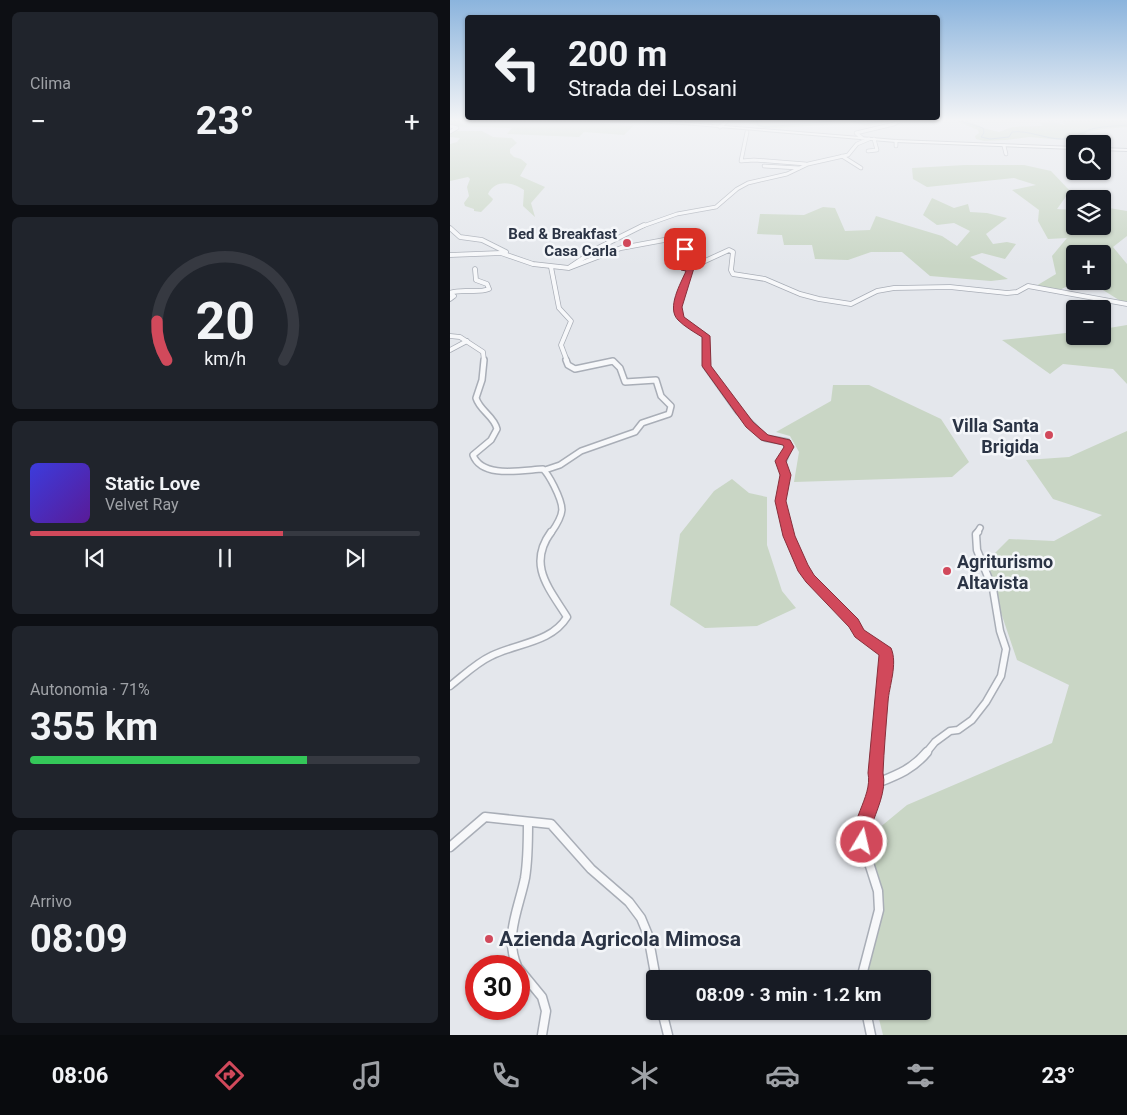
<!DOCTYPE html>
<html lang="it">
<head>
<meta charset="utf-8">
<style>
  body { margin:0; font-family:Roboto,sans-serif; background:#20242c; color:#f1f3f6; height:100vh; display:flex; flex-direction:column; font-size:19px; white-space:nowrap }
  * { box-sizing:border-box; margin:0 }
  p { font-size:16px; color:#9ea1a6 }
  .icon { flex:none; width:28px; height:28px; fill:none; stroke:currentColor; stroke-width:2; stroke-linecap:round; stroke-linejoin:round }
  .map { position:relative; flex:1; overflow:hidden }
  .drawer { display:flex; flex-direction:column; gap:12px; padding:12px; background:#0d0f14; width:450px }
  .drawer>* { flex:none }
  .top-card { position:absolute; left:15px; top:15px; width:475px; height:105px; border-radius:5px; box-shadow:0 1px 4px #0004; background:#171b24; color:#f1f3f6; overflow:hidden }
  .buttons { position:absolute; left:616px; top:135px; display:grid; gap:10px }
  .buttons a { display:grid; place-items:center; width:45px; height:45px; border-radius:5px; background:#171b24; box-shadow:0 1px 4px #0004; font-size:25px }
  .speed { position:absolute; left:15px; top:955px; display:flex; gap:10px; font-size:25px; font-weight:700; text-align:center }
  .speed>* { display:grid; place-content:center; width:65px; height:65px; border-radius:50%; background:#171b24; box-shadow:0 1px 4px #0004; line-height:1 }
  .speed .limit { border:8px solid #d22; background:#fff; color:#111 }
  .pin { position:absolute; display:grid; place-items:center; width:42px; height:42px; color:#fff; margin:-21px; border-radius:10px; box-shadow:0 2px 8px #0006 }
  .me { position:absolute; width:55px; margin:-28px; rotate:9deg; stroke-linejoin:round; filter:drop-shadow(0 0 4px #0008) }
  .turn { display:flex; align-items:center; gap:18px; height:105px; padding:0 20px; font-size:22px }
  .turn .icon { width:65px; height:65px; stroke-width:2.5 }
  .turn b { display:block; font-size:35px; line-height:42px }
  .big { font-size:38px; font-weight:700; line-height:1.1 }
  .drawer .widget { flex:1; display:flex; flex-direction:column; justify-content:center; gap:8px; min-width:0; padding:0 18px; border-radius:8px; background:#20242c }
  .drawer .dial { align-items:center; gap:0 }
  .dial svg { height:130px; overflow:visible; fill:none; stroke:#363941; stroke-width:7; stroke-linecap:round; text-anchor:middle }
  .dial text { fill:#f1f3f6; stroke:none }
  .song { display:flex; align-items:center; gap:15px }
  .cover { width:60px; height:60px; border-radius:8px; background:linear-gradient(135deg,hsl(240 70% 55%),hsl(270 70% 35%)) }
  .played { height:5px; border-radius:2px; background:linear-gradient(90deg,#d1495b 65%,#363941 65%) }
  .keys { display:flex; justify-content:space-around; direction:ltr }
  .heat { display:flex; justify-content:space-between; align-items:center; font-size:28px; direction:ltr }
  .charge { height:8px; border-radius:4px; background:linear-gradient(90deg,#34c759 71%,#363941 0) }
  .trip { position:absolute; left:196px; top:970px; width:285px; height:50px; border-radius:5px; background:#171b24; box-shadow:0 1px 4px #0004; font-weight:700; line-height:50px; text-align:center }
  .tab-bar { display:flex; height:80px; justify-content:space-around; align-items:center; background:#090b0e; color:#9ea1a6 }
  .tab-bar .icon { width:35px; height:35px }
  .tab-bar .active { color:#d1495b }
  .tab-bar b { font-size:22px; color:#f1f3f6 }
  main { display:flex; flex:1; min-height:0 }
  .map>svg:first-child { display:block }
  .green { fill:#c9d6c5; fill-rule:evenodd }
  .lines { fill:none; stroke-linecap:round; stroke-linejoin:round }
  .stream { stroke:#9fb4cc; stroke-width:1 }
  .street-far4-casing { stroke:#a9aeb7; stroke-width:4.5 }
  .street-far3-casing { stroke:#a9aeb7; stroke-width:5.5 }
  .street-far2-casing { stroke:#a9aeb7; stroke-width:8 }
  .street-far1-casing { stroke:#a9aeb7; stroke-width:9 }
  .street-casing { stroke:#a9aeb7; stroke-width:11 }
  .secondary-casing { stroke:#a9aeb7; stroke-width:2 }
  .street-far4 { stroke:#f7f8fa; stroke-width:3 }
  .street-far3 { stroke:#f7f8fa; stroke-width:4 }
  .street-far2 { stroke:#f7f8fa; stroke-width:5 }
  .street-far1 { stroke:#f7f8fa; stroke-width:6 }
  .street { stroke:#f7f8fa; stroke-width:8 }
  .secondary { fill:#fff; fill-rule:evenodd }
  .route { fill:#d1495b; stroke:#882f3b }
  .poi-dot { fill:#d1495b; stroke:#f4f6f9; stroke-width:2 }
  .labels { text-anchor:middle; dominant-baseline:central; stroke-width:5; stroke-linejoin:round; paint-order:stroke }
  .far-poi-label { font-size:15px; font-weight:bold; fill:#2b3445; stroke:#f4f6f9; text-anchor:end }
  .poi-label { font-size:18px; font-weight:bold; fill:#2b3445; stroke:#f4f6f9; text-anchor:end }
  .near-poi-label { font-size:21px; font-weight:bold; fill:#2b3445; stroke:#f4f6f9; text-anchor:start }
</style>
</head>
<body>
<main>
<section class="drawer">
<div class="widget"><p>Clima</p>
<div class="heat"><a>−</a><b class="big">23°</b><a>+</a></div>
</div>
<div class="widget dial"><svg viewBox="0 0 100 80">
<path d="M14 69A42 42 0 1 1 86 69"/>
<path d="M14 69A42 42 0 0 1 8 45" stroke="#d1495b"/>
<text x="50" y="56" font-size="32" font-weight="700">20</text>
<text x="50" y="72" font-size="11">km/h</text>
</svg></div>
<div class="widget">
<div class="song"><i class="cover"></i><div><b>Static Love</b><p>Velvet Ray</p></div></div>
<div class="played"></div>
<div class="keys"><svg class="icon" aria-label="previous" viewBox="0 0 24 24"><path d="M18 5L8 12l10 7zM5 5v14"/></svg><svg class="icon" aria-label="pause" viewBox="0 0 24 24"><path d="M8 5v14M16 5v14"/></svg><svg class="icon" aria-label="next" viewBox="0 0 24 24"><path d="M6 5l10 7-10 7zM19 5v14"/></svg></div>
</div>
<div class="widget"><p>Autonomia · 71%</p><b class="big">355 km</b><div class="charge"></div></div>
<div class="widget"><p>Arrivo</p><b class="big">08:09</b></div>
</section>
<div class="map">
<svg width="677" height="1035" viewBox="0 0 677 1035">
  <rect width="100%" height="100%" fill="#e4e7ec"/>
  <g class="green">
    <path d="M0 121H143L142 123 183 126 174 135 134 132 129 137 57 134 62 128 0 126Z"/>
    <path d="M300 121 338 123 442 121 418 126 402 123 330 128H313L299 123Z"/>
    <path d="M506 121H519L533 128 549 132 562 127 593 126 589 122 602 121 615 125 612 121H677V127L653 129 638 132 625 141 579 137 556 140 534 141 526 139 525 136 529 133 528 130Z"/>
    <path d="M0 131H32L43 137 62 138 67 143 60 149V153L64 157 71 159 77 164 70 176 95 187 81 203 85 217 73 206 74 190C63 182 45 179 38 194L43 199 42 201 31 212 24 211V209L15 206 14 203 19 196 17 187 20 179 18 177 0 181V144L7 142 10 138 0 137Z"/>
    <path d="M515 165H574L601 171 620 191 607 209 625 210V226H652L653 207 677 211V236L663 247 677 264V305L653 290 637 283H623L610 290 586 286 606 274 602 256 617 238 598 239 588 221 589 210 562 190 586 185 564 178 477 187 463 179 462 168ZM625 254H652V281H625Z"/>
    <path d="M482 198 504 208 518 204 520 212 537 213 557 218 536 234 543 244 557 242 566 244 555 259 532 253 520 257 558 279 541 281 480 276 452 252H421L398 260 365 259 362 245H334L332 235 307 234 310 214 354 215 373 207 385 208 395 231 420 230 426 216 492 236 507 246 520 231 504 223 487 225 473 215Z"/>
    <path d="M677 325V384L663 369 613 364 600 374 552 340 625 332V336H652L653 329Z"/>
    <path d="M383 385H419L491 419 519 462 502 477 344 482 349 452 340 436 326 432 381 401Z"/>
    <path d="M677 431V1035H433L427 1011H472V979H418L415 968 426 899 421 864 423 833 457 805 602 743 619 685 567 660 543 589 532 566 559 539 604 541 652 515 603 499 576 460 619 457Z"/>
    <path d="M282 479 299 493 317 497V545L332 591 346 608 307 626 255 628 220 605 230 534 264 491Z"/>
  </g>
  <g class="lines">
    <g class="stream">
      <path d="M306 121 308 125 315 127 384 121"/>
      <path d="M402 121 415 124 432 121"/>
      <path d="M510 121 533 128 534 133 531 137 540 139 559 137 562 132C579 130 595 139 612 139 625 139 634 130 646 128 656 126 667 126 677 125"/>
    </g>
    <g class="street-far4-casing">
      <g id="street-far4">
        <path d="M0 126 7 128 0 132"/>
        <path d="M270 127 277 121"/>
        <path d="M297 132 291 161 304 160 356 164"/>
        <path d="M412 138 406 133 444 124 449 121"/>
        <path d="M446 141V146"/>
        <path d="M554 146 556 154"/>
        <path d="M418 151 427 150 424 139"/>
        <path d="M392 156 411 168"/>
        <path d="M314 166 349 168"/>
        <path d="M190 227 227 214 266 207 287 189 298 183 337 174 358 164 398 155 407 144 419 139"/>
      </g>
    </g>
    <g class="street-far3-casing">
      <g id="street-far3">
        <path d="M0 228 10 237 32 240 56 252"/>
        <path d="M0 255 51 253 83 264 119 268 171 248 225 238 232 239 237 244 230 258V267H242L279 250 283 252 281 270 283 274 315 279 350 294 369 299 401 304 427 291 444 288 500 287 557 293 567 292 578 286 677 304"/>
        <path d="M101 267 109 308 121 321 111 345 117 361"/>
        <path d="M120 267 148 248 194 225"/>
        <path d="M241 268C234 285 227 299 230 318L256 336V361"/>
        <path d="M0 293C13 288 26 294 39 289L37 284 26 280 25 269"/>
        <path d="M0 294 4 296 0 299"/>
        <path d="M0 336 10 337 33 352 34 361"/>
        <path d="M0 350 17 341"/>
      </g>
    </g>
    <g class="street-far2-casing">
      <g id="street-far2">
        <path d="M34 360 32 380 26 398C30 411 44 416 47 429L41 440 23 455C32 479 73 470 93 469 98 474 101 480 104 486 115 508 115 513 101 533"/>
        <path d="M256 360V366L288 411 315 438 337 442 339 447 332 464 336 475 331 494 332 514 338 533"/>
        <path d="M95 470 110 465 131 451 185 432 192 423 219 414 221 406 211 396 206 380 175 382 170 368 163 361 125 369 118 365 116 360"/>
        <path d="M527 533 530 528"/>
      </g>
    </g>
    <g class="street-far1-casing">
      <g id="street-far1">
        <path d="M338 532 353 567 360 578 404 623 410 633 436 652 427 753"/>
        <path d="M0 686C13 676 26 663 41 656 67 643 101 643 117 617 99 588 77 565 101 532"/>
        <path d="M476 753 485 742 500 731 508 730 522 720 536 702 551 676 556 649 550 631 543 589 527 550 526 534 528 532"/>
      </g>
    </g>
    <g class="street-casing">
      <g id="street">
        <path d="M427 783C447 775 463 769 477 752"/>
        <path d="M0 847 35 817 101 824 141 869 179 902 191 918 198 935 206 979"/>
        <path d="M67 966C54 936 69 908 75 878 78 860 78 841 78 823"/>
        <path d="M69 969 92 997 96 1011 92 1035"/>
        <path d="M411 979 429 910 428 891 412 841 413 825 425 788 427 752"/>
        <path d="M212 1011 218 1035"/>
        <path d="M416 1011 421 1035"/>
      </g>
    </g>
    <g class="secondary-casing">
      <g id="secondary">
        <path d="M197 121H214L446 140 625 147V149L446 142Z"/>
        <path d="M652 148 677 149V151L652 150Z"/>
      </g>
    </g>
    <use href="#street-far4" class="street-far4"/>
    <use href="#street-far3" class="street-far3"/>
    <use href="#street-far2" class="street-far2"/>
    <use href="#street-far1" class="street-far1"/>
    <use href="#street" class="street"/>
    <use href="#secondary" class="secondary"/>
  </g>
  <linearGradient id="sky" x2="0" y2="1"><stop stop-color="#8bb4dd"/><stop offset="0.45" stop-color="#f3f4f6"/><stop offset="1" stop-color="#f3f4f6" stop-opacity="0"/></linearGradient>
  <rect width="677" height="266" fill="url(#sky)"/>
  <path class="route" d="M232 248 238 249 233 264 244 268 232 307 234 317 260 336 261 366 303 422 318 435 340 440 344 447 336 461 341 475 336 501 345 536 358 565 364 575 408 619 414 630 441 648C448 664 439 686 438 702 436 726 434 750 433 773 437 791 426 811 421 828 419 835 420 841 418 848L412 851 406 848C396 823 423 798 418 773L429 655 405 637 399 627 356 582 348 571 333 536 325 501 330 475 325 461 334 447 333 445 311 440 296 427 252 366V337C244 332 235 327 228 320 216 308 231 283 236 271L231 270 225 264Z"/>
  <g class="poi-dot">
    <circle cx="177" cy="243" r="5"/>
    <circle cx="599" cy="435" r="5"/>
    <circle cx="497" cy="571" r="5"/>
    <circle cx="39" cy="939" r="5"/>
  </g>
  <g class="labels">
    <g class="far-poi-label">
      <text x="167" y="234">Bed &amp; Breakfast<tspan x="167" dy="17">Casa Carla</tspan></text>
    </g>
    <g class="poi-label">
      <text x="589" y="425">Villa Santa<tspan x="589" dy="21">Brigida</tspan></text>
      <text x="507" y="561" text-anchor="start">Agriturismo<tspan x="507" dy="21">Altavista</tspan></text>
    </g>
    <g class="near-poi-label">
      <text x="49" y="939">Azienda Agricola Mimosa</text>
    </g>
  </g>
</svg>
<div class="buttons">
<a><svg class="icon" aria-label="search" viewBox="0 0 24 24"><circle cx="10" cy="10" r="6"/><path d="M15 15l6 6"/></svg></a>
<a><svg class="icon" aria-label="layers" viewBox="0 0 24 24"><path d="M12 4l9 5-9 5-9-5zM3 14l9 5 9-5"/></svg></a>
<a>+</a>
<a>−</a>
</div>
<div class="speed"><div class="limit">30</div></div>
<div class="pin" style="left:235px;top:249px;background:#d93025"><svg class="icon" aria-label="arrive" viewBox="0 0 24 24"><path d="M6 21V4h12l-3 4 3 4H6"/></svg></div>
<svg class="me" style="left:412px;top:842px" viewBox="-20 -20 40 40"><circle r="17" fill="#d1495b" stroke="#fff" stroke-width="3"/><path d="M0-11L8 9 0 5-8 9z" fill="#fff"/></svg>
<div class="trip">08:09 · 3 min · 1.2 km</div>
<div class="top-card">
<div class="turn"><svg class="icon" aria-label="left" viewBox="0 0 24 24"><path d="M17 20v-9H6M10 6l-5 5 5 5"/></svg><div><b>200 m</b>Strada dei Losani</div></div>
</div>
</div>
</main>
<nav class="tab-bar">
<b>08:06</b>
<svg class="icon active" aria-label="directions" viewBox="0 0 24 24"><path d="M12 3l9 9-9 9-9-9zM9 14v-3h6M13 9l2 2-2 2"/></svg>
<svg class="icon" aria-label="music" viewBox="0 0 24 24"><path d="M9 18V5l10-2v13"/><circle cx="6" cy="18" r="3"/><circle cx="16" cy="16" r="3"/></svg>
<svg class="icon" aria-label="phone" viewBox="0 0 24 24"><path d="M5 4h4l2 5-3 2q2 4 5 5l2-3 5 2v4C11 20 4 13 5 4z"/></svg>
<svg class="icon" aria-label="climate" viewBox="0 0 24 24"><path d="M12 3v18M4 7l16 10M4 17L20 7"/></svg>
<svg class="icon" aria-label="car" viewBox="0 0 24 24"><path d="M5 17H2v-5l4-1 3-4h7l3 4 3 1v5h-3M9 17h6M6 11h13"/><circle cx="7" cy="17" r="2"/><circle cx="17" cy="17" r="2"/></svg>
<svg class="icon" aria-label="filters" viewBox="0 0 24 24"><path d="M4 7h16M4 17h16"/><circle cx="9" cy="7" r="2"/><circle cx="15" cy="17" r="2"/></svg>
<b>23°</b>
</nav>
</body>
</html>
